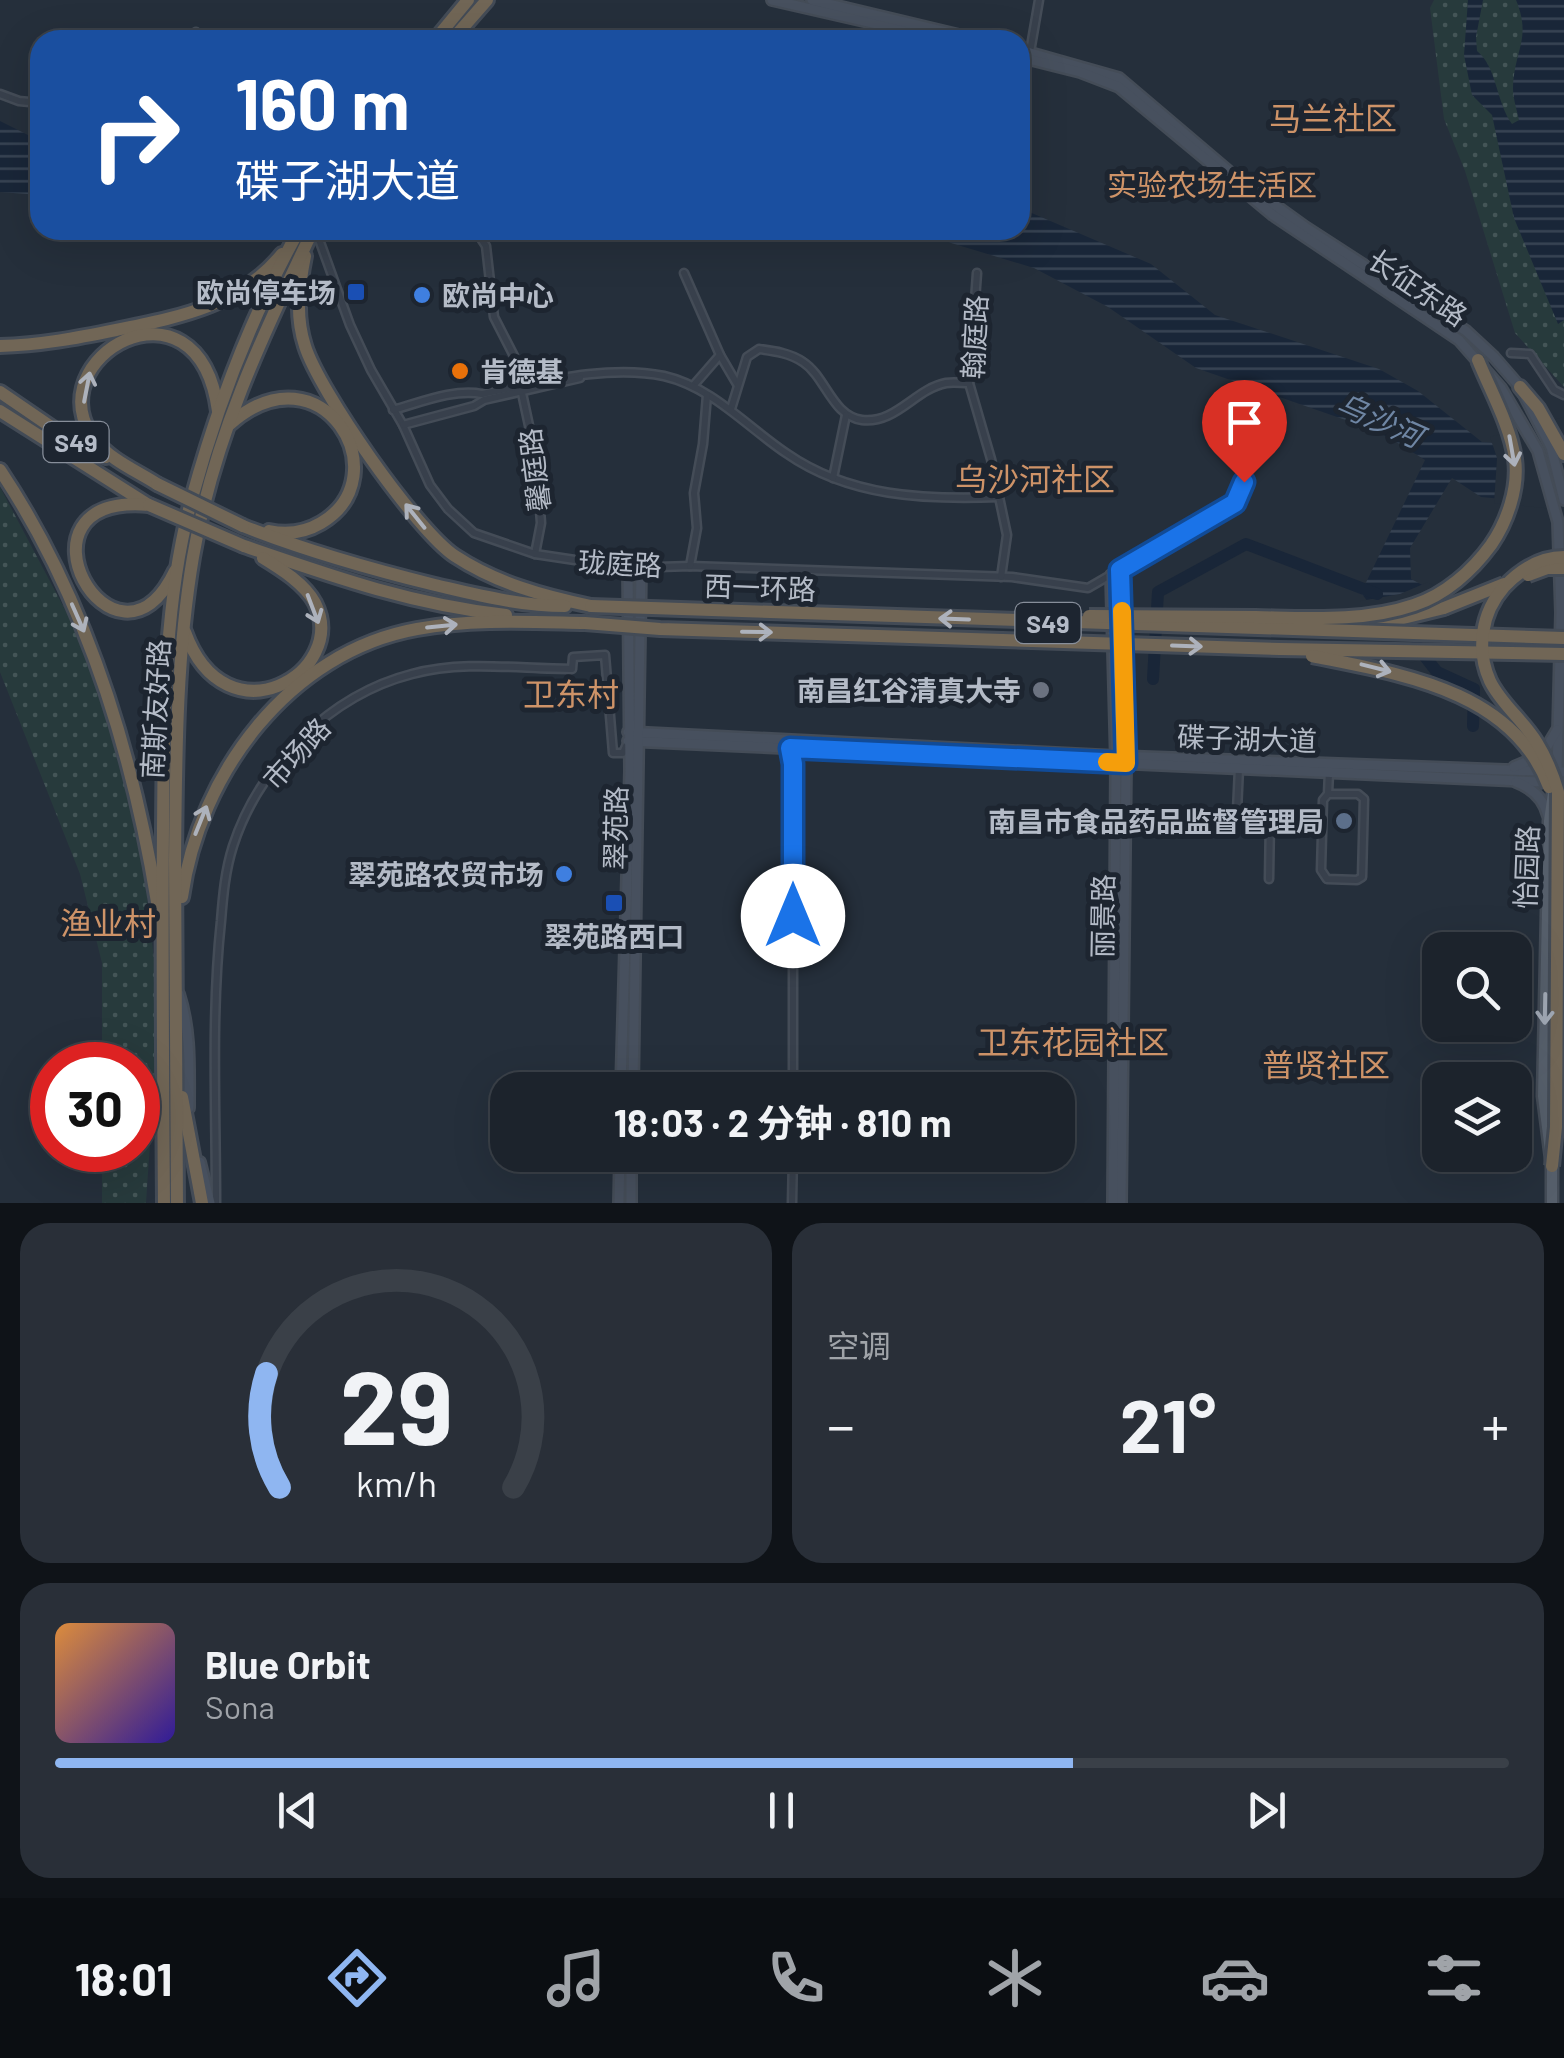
<!DOCTYPE html>
<html lang="zh">
<head>
<meta charset="utf-8">
<style>
  body { margin:0; font-family:Barlow,"Noto Sans SC",sans-serif; background:#292f38; color:#f1f3f6; height:100vh; display:flex; flex-direction:column; font-size:38px; white-space:nowrap }
  * { box-sizing:border-box; margin:0 }
  p { font-size:32px; color:#a0a4a9 }
  .icon { flex:none; width:55px; height:55px; fill:none; stroke:currentColor; stroke-width:2; stroke-linecap:round; stroke-linejoin:round }
  .map { position:relative; height:1203px; overflow:hidden }
  .panel { display:flex; flex-direction:column; gap:20px; padding:20px; background:#0f1318; flex:1 }
  .panel>* { flex:none }
  .guide { position:absolute; left:30px; top:30px; width:1000px; height:210px; border-radius:30px; box-shadow:0 10px 40px #0002,0 0 0 2px #3a4048; background:#1a4fa0; color:#fff; overflow:hidden }
  .fabs { position:absolute; left:1422px; top:932px; display:grid; gap:20px }
  .fabs a { display:grid; place-items:center; width:110px; height:110px; border-radius:20px; background:#1c232c; box-shadow:0 10px 40px #0002,0 0 0 2px #3a4048; font-size:50px }
  .speed { position:absolute; left:30px; top:1042px; display:flex; gap:20px; font-size:50px; font-weight:700; text-align:center }
  .speed>* { display:grid; place-content:center; width:130px; height:130px; border-radius:50%; background:#1c232c; box-shadow:0 10px 40px #0002,0 0 0 2px #3a4048; line-height:1 }
  .speed .limit { border:15px solid #d22; background:#fff; color:#111 }
  .pin { position:absolute; display:grid; place-items:center; width:85px; height:85px; color:#fff; margin:-102px -42px; border-radius:50% 50% 50% 0; rotate:-45deg; box-shadow:0 0 10px #0007 }
  .pin .icon { rotate:45deg }
  .me { position:absolute; width:110px; margin:-55px; rotate:0deg; stroke-linejoin:round; filter:drop-shadow(0 0 8px #0008) }
  .turn { display:flex; align-items:center; gap:35px; height:210px; padding:0 40px; font-size:45px }
  .turn .icon { width:130px; height:130px; stroke-width:2.5 }
  .turn b { display:block; font-size:70px; line-height:85px }
  .big { font-size:75px; font-weight:700; line-height:1.1 }
  .panel .tile { flex:1; display:flex; flex-direction:column; justify-content:center; gap:15px; min-width:0; padding:0 35px; border-radius:30px; background:#292f38 }
  .panel .dial { align-items:center; gap:0 }
  .dial svg { height:260px; overflow:visible; fill:none; stroke:#3a4048; stroke-width:7; stroke-linecap:round; text-anchor:middle }
  .dial text { fill:#f1f3f6; stroke:none }
  .song { display:flex; align-items:center; gap:30px }
  .cover { width:120px; height:120px; border-radius:15px; background:linear-gradient(135deg,hsl(30 70% 55%),hsl(250 70% 35%)) }
  .played { height:10px; border-radius:5px; background:linear-gradient(90deg,#8fb6f1 70%,#3a4048 70%) }
  .keys { display:flex; justify-content:space-around; direction:ltr }
  .heat { display:flex; justify-content:space-between; align-items:center; font-size:55px; direction:ltr }
  .panel .tiles { flex:1; display:grid; gap:20px; grid-template-columns:1fr 1fr }
  .tile:last-child { grid-column:span 2 }
  .trip { position:absolute; left:490px; top:1072px; width:585px; height:100px; border-radius:30px; background:#1c232c; box-shadow:0 10px 40px #0002,0 0 0 2px #3a4048; font-weight:700; line-height:100px; text-align:center }
  .menu { display:flex; height:160px; justify-content:space-around; align-items:center; background:#0b0e12; color:#a0a4a9 }
  .menu .icon { width:70px; height:70px }
  .menu .current { color:#8fb6f1 }
  .menu b { font-size:45px; color:#f1f3f6 }
  .map>svg:first-child { display:block }
  .park { fill:url(#park-dots) }
  .water { fill:url(#water-rules) }
  .pier { fill:#252f3b }
  .lines { fill:none; stroke-linecap:round; stroke-linejoin:round }
  .river { stroke:#192638; stroke-width:12 }
  .street-casing { stroke:#444c57; stroke-width:11 }
  .secondary-casing { stroke:#444c57; stroke-width:14 }
  .primary-casing { stroke:#444c57; stroke-width:15 }
  .highway-casing { stroke:#434b56; stroke-width:18 }
  .street { stroke:#38404c; stroke-width:6 }
  .secondary { stroke:#47505e; stroke-width:9 }
  .primary { stroke:#565f6b; stroke-width:10 }
  .highway { stroke:#716656; stroke-width:12 }
  .highway-bridge-casing { stroke:#434b56; stroke-width:18; stroke-linecap:butt }
  .highway-bridge { stroke:#716656; stroke-width:12 }
  .oneway { stroke:#adb2bc }
  .oneway2 { stroke:#a1a9b5 }
  .route-casing { stroke:#114b97; stroke-width:25 }
  .route { stroke:#1a73e8; stroke-width:18 }
  .slow { stroke:#f59e0b; stroke-width:18 }
  .transit-dot { fill:#1a4fb4; stroke:#1d2530; stroke-width:4 }
  .shop-dot { fill:#3f7fe0; stroke:#1d2530; stroke-width:4 }
  .food-dot { fill:#e8710a; stroke:#1d2530; stroke-width:4 }
  .worship-dot { fill:#6b7280; stroke:#1d2530; stroke-width:4 }
  .service-dot { fill:#5c6f8a; stroke:#1d2530; stroke-width:4 }
  .labels { text-anchor:middle; dominant-baseline:central; stroke-width:10; stroke-linejoin:round; paint-order:stroke }
  .shield { fill:#1d2530; stroke:#878e9a; stroke-width:2.5 }
  .shield-label { font-size:25px; font-weight:bold; fill:#b4bbc7 }
  .street-label { font-size:28px; fill:#b4bbc7; stroke:#1d2530 }
  .poi-label { font-size:28px; font-weight:bold; fill:#b4bbc7; stroke:#1d2530; text-anchor:end }
  .neighbourhood-label { font-size:30px; fill:#ce9368; stroke:#1d2530 }
  .water-label { font-size:30px; font-style:italic; fill:#6f86a4; stroke:#1d2530 }
  .quarter-label { font-size:32px; fill:#ce9368; stroke:#1d2530 }
</style>
</head>
<body>
<div class="map">
<svg width="1564" height="1203" viewBox="0 0 1564 1203">
  <defs>
    <pattern id="park-dots" width="8" height="8" patternUnits="userSpaceOnUse" patternTransform="scale(2.5)"><rect width="8" height="8" fill="#273a3c"/><path d="M2 2h.1M6 6h.1" fill="none" stroke="#445557" stroke-width="1.8" stroke-linecap="round"/></pattern>
    <pattern id="water-rules" width="6" height="5" patternUnits="userSpaceOnUse" patternTransform="scale(2.5)"><rect width="6" height="5" fill="#192638"/><path d="M0 2.5h6" fill="none" stroke="#384453"/></pattern>
  </defs>
  <rect width="100%" height="100%" fill="#252f3b"/>
  <g class="park">
    <path d="M1434 0H1564V387L1515 333 1465 171 1444 119 1430 8Z"/>
    <path d="M0 487 80 638 118 754 145 877 154 959V1083L146 1203H102V1150H138V1065H102V963L80 874 0 672Z"/>
  </g>
  <g class="water">
    <path d="M1468 0H1483L1476 37 1477 51C1497 67 1496 102 1512 124L1519 120C1517 110 1513 99 1513 88 1514 50 1532 39 1516 0H1564V320L1558 324 1514 218 1492 115 1472 95 1464 55Z"/>
    <path d="M0 121 40 141V195L0 192Z"/>
    <path d="M1020 208 1151 264 1215 315 1379 369 1418 391 1482 442 1499 443 1564 505 1481 497 1452 478 1410 548 1411 579 1445 597 1413 659 1361 593 1425 460 1390 438 1363 426 1196 368 1108 307 1034 268 951 243 922 230H1020Z"/>
  </g>
  <g class="pier">
    <path d="M1564 417V510L1494 503 1497 458 1490 437Z"/>
    <path d="M1428 582 1448 593 1450 600 1417 661 1411 663 1360 601 1400 594Z"/>
  </g>
  <g class="lines">
    <g class="river">
      <path d="M1416 645 1437 672 1474 689 1473 726"/>
      <path d="M1153 679 1158 592 1246 544 1377 594"/>
    </g>
    <g class="street-casing">
      <g id="street">
        <path d="M196 32 203 40"/>
        <path d="M1030 52 1039 0"/>
        <path d="M0 94 19 101 40 103"/>
        <path d="M468 230 478 234 486 246 494 317 514 356 536 458 541 523 535 554"/>
        <path d="M316 231 350 325 371 370 403 425 430 485 448 509 474 533 535 554 628 568 690 566 1012 577 1088 588 1235 503 1244 482 1248 408"/>
        <path d="M684 273 720 355 737 384"/>
        <path d="M977 273 969 383 991 459 1007 535 1001 577"/>
        <path d="M1511 353 1530 354 1554 390 1564 395"/>
        <path d="M693 386 720 355"/>
        <path d="M731 409 747 357 759 349C774 351 790 353 803 362 826 377 832 416 862 420 896 424 915 389 946 383 953 382 961 383 969 383"/>
        <path d="M393 410C419 403 455 388 482 394 539 383 606 364 664 376 712 387 746 426 786 453 849 497 925 500 999 497"/>
        <path d="M403 425 474 406 484 400 580 378"/>
        <path d="M833 478 846 415"/>
        <path d="M690 566 697 528 694 493 703 444 707 395"/>
        <path d="M790 748 793 764V1090"/>
        <path d="M1239 768 1237 811 1242 819 1322 820"/>
        <path d="M1328 794 1323 800 1321 870 1327 879 1357 880 1362 877 1364 799 1358 794H1328L1329 772"/>
        <path d="M1269 879 1270 819"/>
        <path d="M216 1203C216 1109 211 1014 221 921 223 896 225 871 233 846 259 766 330 695 412 674 465 660 518 669 572 669L573 657 605 655 613 753H623L628 742"/>
        <path d="M792 1203 793 1155"/>
      </g>
    </g>
    <g class="secondary-casing">
      <g id="secondary">
        <path d="M772 0 947 40"/>
        <path d="M812 0 980 40"/>
        <path d="M1020 50 1119 78 1232 174 1305 227 1466 331 1494 357 1520 387 1551 447 1564 500"/>
        <path d="M1020 57 1080 72 1119 87 1273 215 1459 340 1501 388 1538 451 1558 522 1561 613 1557 772"/>
        <path d="M1120 570 1126 763 1121 1203"/>
        <path d="M1111 575 1116 762 1113 1203"/>
        <path d="M628 732 1116 756 1564 772"/>
        <path d="M628 741 1564 783"/>
        <path d="M1514 767 1542 755 1557 730"/>
        <path d="M1516 782C1532 788 1544 799 1548 816"/>
        <path d="M179 994C191 1031 189 1069 189 1108"/>
        <path d="M621 1090 630 771 628 568"/>
        <path d="M633 1090 641 567"/>
        <path d="M200 1162 210 1203"/>
        <path d="M619 1203 620 1155"/>
        <path d="M631 1203V1155"/>
      </g>
    </g>
    <g class="primary-casing">
      <path id="primary" d="M1552 1203V1166L1543 1096 1549 821 1553 793"/>
    </g>
    <g class="highway-casing">
      <g id="highway">
        <path d="M435 40 468 0"/>
        <path d="M452 40 487 0"/>
        <path d="M305 256C299 286 295 315 305 346 319 391 416 530 455 556 496 583 543 596 591 606"/>
        <path d="M0 346C40 345 77 338 116 330 179 317 240 306 282 254"/>
        <path d="M1520 387 1538 408 1564 454"/>
        <path d="M0 392 60 433 106 457"/>
        <path d="M0 411 147 504"/>
        <path d="M230 424C322 343 401 476 321 523 304 533 288 535 269 531"/>
        <path d="M0 470C86 599 132 750 157 902"/>
        <path d="M157 484C137 471 110 460 95 440 33 359 198 264 218 411"/>
        <path d="M149 505C0 492 115 696 175 571"/>
        <path d="M243 526C306 551 370 569 435 585 478 595 520 606 565 606"/>
        <path d="M244 546C334 577 410 604 506 615"/>
        <path d="M1363 620 1391 621 1444 608"/>
        <path d="M185 632C226 745 350 672 315 603 305 584 281 569 263 558"/>
        <path d="M182 897C199 774 289 652 417 629 473 619 529 622 585 623"/>
        <path d="M182 1097 202 1203"/>
        <path d="M164 1203C163 1079 162 955 163 830 164 721 163 604 192 498 217 406 253 313 299 230"/>
        <path d="M177 1203C176 1089 175 975 175 861 176 760 176 657 193 557 213 440 262 336 313 230"/>
      </g>
    </g>
    <use href="#street" class="street"/>
    <use href="#secondary" class="secondary"/>
    <use href="#primary" class="primary"/>
    <use href="#highway" class="highway"/>
    <g class="highway-bridge-casing">
      <g id="highway-bridge">
        <path d="M157 484 243 526"/>
        <path d="M149 505 244 546"/>
        <path d="M1528 575 1547 568H1564"/>
        <path d="M591 606 1564 638"/>
        <path d="M1444 608 1504 584"/>
        <path d="M1089 616C1144 616 1200 617 1256 617 1307 618 1365 622 1414 605 1445 595 1472 571 1491 545 1507 522 1519 488 1515 459 1510 425 1491 392 1478 360"/>
        <path d="M585 623 660 629 1280 649 1564 654"/>
        <path d="M1312 656C1400 674 1513 690 1549 787"/>
        <path d="M1552 1166 1556 1127 1558 792C1553 775 1547 759 1537 743 1524 721 1501 704 1490 681 1476 650 1481 613 1504 587 1520 570 1539 557 1564 557"/>
      </g>
    </g>
    <use href="#highway-bridge" class="highway-bridge"/>
  </g>
  <defs><path id="oneway-shaft" d="M-6 0H5M1.5-3L5.5 0L1.5 3" fill="none" stroke-width="1.6" stroke-linecap="round" stroke-linejoin="round" transform="scale(2.5)"/></defs>
  <g class="oneway">
    <use href="#oneway-shaft" transform="translate(87 387) rotate(-79)"/>
    <use href="#oneway-shaft" transform="translate(1512 451) rotate(80)"/>
    <use href="#oneway-shaft" transform="translate(415 516) rotate(-129)"/>
    <use href="#oneway-shaft" transform="translate(313 609) rotate(69)"/>
    <use href="#oneway-shaft" transform="translate(78 618) rotate(66)"/>
    <use href="#oneway-shaft" transform="translate(954 619) rotate(-178)"/>
    <use href="#oneway-shaft" transform="translate(442 626) rotate(-6)"/>
    <use href="#oneway-shaft" transform="translate(757 632) rotate(1)"/>
    <use href="#oneway-shaft" transform="translate(1187 646) rotate(2)"/>
    <use href="#oneway-shaft" transform="translate(1376 668) rotate(14)"/>
    <use href="#oneway-shaft" transform="translate(201 820) rotate(-68)"/>
  </g>
  <use class="oneway2" href="#oneway-shaft" transform="translate(1545 1009) rotate(91)"/>
  <g class="lines">
    <g class="route-casing">
      <path id="route" d="M793 916V764L790 748 1126 763 1120 570 1235 503 1244 482"/>
    </g>
    <use href="#route" class="route"/>
    <path class="slow" d="M1107 762 1126 763 1122 611"/>
  </g>
  <g class="transit-dot">
    <rect x="346" y="282" width="20" height="20" rx="5"/>
    <rect x="604" y="893" width="20" height="20" rx="5"/>
  </g>
  <g class="shop-dot">
    <circle cx="422" cy="295" r="10"/>
    <circle cx="564" cy="874" r="10"/>
  </g>
  <circle class="food-dot" cx="460" cy="371" r="10"/>
  <circle class="worship-dot" cx="1041" cy="690" r="10"/>
  <circle class="service-dot" cx="1344" cy="821" r="10"/>
  <g class="labels">
    <g class="shield">
      <rect x="43.5" y="422" width="65" height="40" rx="8"/>
      <rect x="1015.5" y="603" width="65" height="40" rx="8"/>
    </g>
    <g class="shield-label">
      <text x="76" y="442">S49</text>
      <text x="1048" y="623">S49</text>
    </g>
    <g class="street-label">
      <text transform="translate(1418 287) rotate(34)">长征东路</text>
      <text transform="translate(974 337) rotate(-87)">翰庭路</text>
      <text transform="translate(534 470) rotate(-97)">馨庭路</text>
      <text transform="translate(620 563) rotate(3)">珑庭路</text>
      <text transform="translate(760 587) rotate(2)">西一环路</text>
      <text transform="translate(155 709) rotate(-87)">南斯友好路</text>
      <text transform="translate(1247 738) rotate(2)">碟子湖大道</text>
      <text transform="translate(296 753) rotate(-48)">市场路</text>
      <text transform="translate(615 828) rotate(-89)">翠苑路</text>
      <text transform="translate(1526 867) rotate(-88)">怡园路</text>
      <text transform="translate(1102 916) rotate(-89)">丽景路</text>
    </g>
    <g class="poi-label">
      <text x="336" y="292">欧尚停车场</text>
      <text x="442" y="295" text-anchor="start">欧尚中心</text>
      <text x="480" y="371" text-anchor="start">肯德基</text>
      <text x="1021" y="690">南昌红谷清真大寺</text>
      <text x="1324" y="821">南昌市食品药品监督管理局</text>
      <text x="544" y="874">翠苑路农贸市场</text>
      <text x="614" y="936" text-anchor="middle">翠苑路西口</text>
    </g>
    <g class="neighbourhood-label">
      <text x="1212" y="184">实验农场生活区</text>
    </g>
    <g class="water-label">
      <text transform="translate(1380 419) rotate(24)">乌沙河</text>
    </g>
    <g class="quarter-label">
      <text x="1333" y="117">马兰社区</text>
      <text x="1035" y="478">乌沙河社区</text>
      <text x="571" y="693">卫东村</text>
      <text x="108" y="922">渔业村</text>
      <text x="1073" y="1041">卫东花园社区</text>
      <text x="1326" y="1064">普贤社区</text>
    </g>
  </g>
</svg>
<div class="fabs">
<a><svg class="icon" aria-label="search" viewBox="0 0 24 24"><circle cx="10" cy="10" r="6"/><path d="M15 15l6 6"/></svg></a>
<a><svg class="icon" aria-label="layers" viewBox="0 0 24 24"><path d="M12 4l9 5-9 5-9-5zM3 14l9 5 9-5"/></svg></a>
</div>
<div class="speed"><div class="limit">30</div></div>
<div class="pin" style="left:1244px;top:482px;background:#d93025"><svg class="icon" aria-label="arrive" viewBox="0 0 24 24"><path d="M6 21V4h12l-3 4 3 4H6"/></svg></div>
<svg class="me" style="left:793px;top:916px" viewBox="-20 -20 40 40"><circle r="19" fill="#fff"/><path d="M0-13L10 11 0 6-10 11z" fill="#1a73e8"/></svg>
<div class="trip">18:03 · 2 分钟 · 810 m</div>
<div class="guide">
<div class="turn"><svg class="icon" aria-label="right" viewBox="0 0 24 24"><path d="M7 20v-9h11M14 6l5 5-5 5"/></svg><div><b>160 m</b>碟子湖大道</div></div>
</div>
</div>
<section class="panel">
<div class="tiles">
<div class="tile dial"><svg viewBox="0 0 100 80">
<path d="M14 69A42 42 0 1 1 86 69"/>
<path d="M14 69A42 42 0 0 1 10 34" stroke="#8fb6f1"/>
<text x="50" y="56" font-size="32" font-weight="700">29</text>
<text x="50" y="72" font-size="11">km/h</text>
</svg></div>
<div class="tile"><p>空调</p>
<div class="heat"><a>−</a><b class="big">21°</b><a>+</a></div>
</div>
<div class="tile">
<div class="song"><i class="cover"></i><div><b>Blue Orbit</b><p>Sona</p></div></div>
<div class="played"></div>
<div class="keys"><svg class="icon" aria-label="previous" viewBox="0 0 24 24"><path d="M18 5L8 12l10 7zM5 5v14"/></svg><svg class="icon" aria-label="pause" viewBox="0 0 24 24"><path d="M8 5v14M16 5v14"/></svg><svg class="icon" aria-label="next" viewBox="0 0 24 24"><path d="M6 5l10 7-10 7zM19 5v14"/></svg></div>
</div>
</div>
</section>
<nav class="menu">
<b>18:01</b>
<svg class="icon current" aria-label="directions" viewBox="0 0 24 24"><path d="M12 3l9 9-9 9-9-9zM9 14v-3h6M13 9l2 2-2 2"/></svg>
<svg class="icon" aria-label="music" viewBox="0 0 24 24"><path d="M9 18V5l10-2v13"/><circle cx="6" cy="18" r="3"/><circle cx="16" cy="16" r="3"/></svg>
<svg class="icon" aria-label="phone" viewBox="0 0 24 24"><path d="M5 4h4l2 5-3 2q2 4 5 5l2-3 5 2v4C11 20 4 13 5 4z"/></svg>
<svg class="icon" aria-label="climate" viewBox="0 0 24 24"><path d="M12 3v18M4 7l16 10M4 17L20 7"/></svg>
<svg class="icon" aria-label="car" viewBox="0 0 24 24"><path d="M5 17H2v-5l4-1 3-4h7l3 4 3 1v5h-3M9 17h6M6 11h13"/><circle cx="7" cy="17" r="2"/><circle cx="17" cy="17" r="2"/></svg>
<svg class="icon" aria-label="filters" viewBox="0 0 24 24"><path d="M4 7h16M4 17h16"/><circle cx="9" cy="7" r="2"/><circle cx="15" cy="17" r="2"/></svg>
</nav>
</body>
</html>
